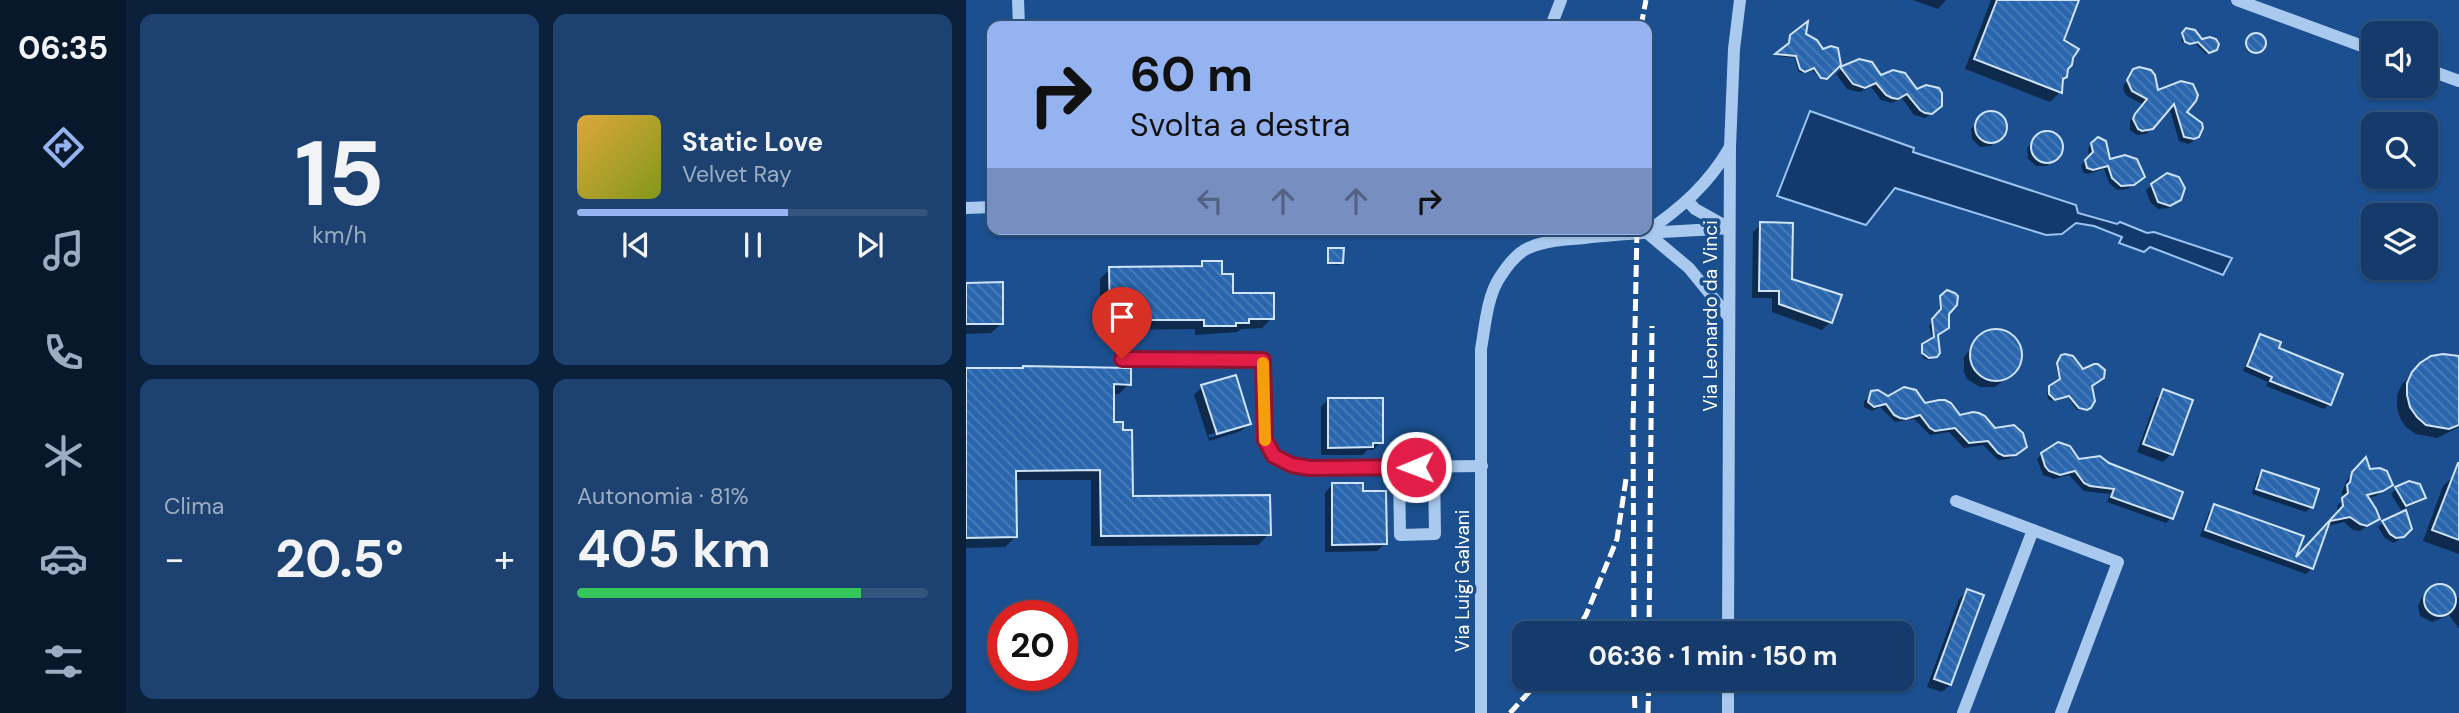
<!DOCTYPE html>
<html lang="it">
<head>
<meta charset="utf-8">
<style>
  body { margin:0; font-family:"DM Sans",sans-serif; background:#1d4271; color:#f1f3f6; height:100vh; display:flex; flex-direction:column; font-size:26px; white-space:nowrap }
  * { box-sizing:border-box; margin:0 }
  p { font-size:23px; color:#9dadc1 }
  .icon { flex:none; width:38px; height:38px; fill:none; stroke:currentColor; stroke-width:2; stroke-linecap:round; stroke-linejoin:round }
  .map { position:relative; flex:1; overflow:hidden }
  .drawer { display:flex; flex-direction:column; gap:14px; padding:14px; background:#0b203b; width:840px }
  .drawer>* { flex:none }
  .banner { position:absolute; left:21px; top:21px; width:665px; height:214px; border-radius:14px; box-shadow:0 2px 5px #0004,0 0 0 2px #33557e; background:#95b2f1; color:#111; overflow:hidden }
  .tools { position:absolute; left:1395px; top:21px; display:grid; gap:14px }
  .tools a { display:grid; place-items:center; width:77px; height:77px; border-radius:14px; background:#143b6b; box-shadow:0 2px 5px #0004,0 0 0 2px #33557e; font-size:35px }
  .speed { position:absolute; left:21px; top:600px; display:flex; gap:14px; font-size:35px; font-weight:700; text-align:center }
  .speed>* { display:grid; place-content:center; width:91px; height:91px; border-radius:50%; background:#143b6b; box-shadow:0 2px 5px #0004,0 0 0 2px #33557e; line-height:1 }
  .speed .limit { border:10px solid #d22; background:#fff; color:#111 }
  .pin { position:absolute; display:grid; place-items:center; width:60px; height:60px; color:#fff; margin:-72px -30px; border-radius:50% 50% 50% 0; rotate:-45deg; box-shadow:0 0 7px #0007 }
  .pin .icon { rotate:45deg }
  .me { position:absolute; width:77px; margin:-38px; rotate:269deg; stroke-linejoin:round; filter:drop-shadow(0 0 5px #0008) }
  .turn { display:flex; align-items:center; gap:24px; height:147px; padding:0 28px; font-size:32px }
  .turn .icon { width:91px; height:91px; stroke-width:2.5 }
  .turn b { display:block; font-size:49px; line-height:60px }
  .lanes { display:flex; align-items:center; height:66px; padding:0 28px; background:#0003; justify-content:center; gap:35px; direction:ltr }
  .lanes .off { opacity:.35 }
  .big { font-size:52px; font-weight:700; line-height:1.1 }
  .drawer .tile { flex:1; display:flex; flex-direction:column; justify-content:center; gap:10px; min-width:0; padding:0 24px; border-radius:14px; background:#1d4271 }
  .drawer .dial { align-items:center; gap:0 }
  .dial b { font-size:91px; line-height:1 }
  .song { display:flex; align-items:center; gap:21px }
  .cover { width:84px; height:84px; border-radius:10px; background:linear-gradient(135deg,hsl(40 70% 55%),hsl(70 70% 35%)) }
  .played { height:7px; border-radius:4px; background:linear-gradient(90deg,#95b2f1 60%,#33557e 60%) }
  .keys { display:flex; justify-content:space-around; direction:ltr }
  .heat { display:flex; justify-content:space-between; align-items:center; font-size:38px; direction:ltr }
  .charge { height:10px; border-radius:5px; background:linear-gradient(90deg,#34c759 81%,#33557e 0) }
  .drawer .tiles { flex:1; display:grid; gap:14px; grid-template-columns:repeat(2,1fr) }
  .trip { position:absolute; left:546px; top:621px; width:402px; height:70px; border-radius:14px; background:#143b6b; box-shadow:0 2px 5px #0004,0 0 0 2px #33557e; font-weight:700; line-height:70px; text-align:center }
  main { display:flex; flex:1; min-height:0 }
  .tabs { display:flex; flex-direction:column; width:126px; justify-content:space-around; align-items:center; background:#08182b; color:#9dadc1 }
  .tabs .icon { width:49px; height:49px }
  .tabs .active { color:#95b2f1 }
  .tabs b { font-size:32px; color:#f1f3f6 }
  .map>svg:first-child { display:block }
  .water { fill:#123a6d; stroke:#9cc4f0; stroke-width:2 }
  .shadow { fill:#0007; fill-rule:evenodd }
  .building { fill:url(#building-back-hatch); stroke:#cfe3fa; stroke-width:2 }
  .lines { fill:none; stroke-linecap:round; stroke-linejoin:round }
  .minor { stroke:#a9c9ee; stroke-width:12 }
  .rail { stroke:#fff; stroke-width:5; stroke-dasharray:12 5; stroke-linecap:butt }
  .route-casing { stroke:#92132f; stroke-width:18 }
  .route { stroke:#e11d48; stroke-width:12 }
  .slow { stroke:#f59e0b; stroke-width:12 }
  .labels { text-anchor:middle; dominant-baseline:central; stroke-width:7; stroke-linejoin:round; paint-order:stroke }
  .street-label { font-size:19px; fill:#fff; stroke:#1b4f8f }
</style>
</head>
<body>
<main>
<nav class="tabs">
<b>06:35</b>
<svg class="icon active" aria-label="directions" viewBox="0 0 24 24"><path d="M12 3l9 9-9 9-9-9zM9 14v-3h6M13 9l2 2-2 2"/></svg>
<svg class="icon" aria-label="music" viewBox="0 0 24 24"><path d="M9 18V5l10-2v13"/><circle cx="6" cy="18" r="3"/><circle cx="16" cy="16" r="3"/></svg>
<svg class="icon" aria-label="phone" viewBox="0 0 24 24"><path d="M5 4h4l2 5-3 2q2 4 5 5l2-3 5 2v4C11 20 4 13 5 4z"/></svg>
<svg class="icon" aria-label="climate" viewBox="0 0 24 24"><path d="M12 3v18M4 7l16 10M4 17L20 7"/></svg>
<svg class="icon" aria-label="car" viewBox="0 0 24 24"><path d="M5 17H2v-5l4-1 3-4h7l3 4 3 1v5h-3M9 17h6M6 11h13"/><circle cx="7" cy="17" r="2"/><circle cx="17" cy="17" r="2"/></svg>
<svg class="icon" aria-label="filters" viewBox="0 0 24 24"><path d="M4 7h16M4 17h16"/><circle cx="9" cy="7" r="2"/><circle cx="15" cy="17" r="2"/></svg>
</nav>
<section class="drawer">
<div class="tiles">
<div class="tile dial"><b>15</b><p>km/h</p></div>
<div class="tile">
<div class="song"><i class="cover"></i><div><b>Static Love</b><p>Velvet Ray</p></div></div>
<div class="played"></div>
<div class="keys"><svg class="icon" aria-label="previous" viewBox="0 0 24 24"><path d="M18 5L8 12l10 7zM5 5v14"/></svg><svg class="icon" aria-label="pause" viewBox="0 0 24 24"><path d="M8 5v14M16 5v14"/></svg><svg class="icon" aria-label="next" viewBox="0 0 24 24"><path d="M6 5l10 7-10 7zM19 5v14"/></svg></div>
</div>
<div class="tile"><p>Clima</p>
<div class="heat"><a>−</a><b class="big">20.5°</b><a>+</a></div>
</div>
<div class="tile"><p>Autonomia · 81%</p><b class="big">405 km</b><div class="charge"></div></div>
</div>
</section>
<div class="map">
<svg width="1493" height="713" viewBox="0 0 1493 713">
  <defs>
    <pattern id="building-back-hatch" width="6" height="6" patternUnits="userSpaceOnUse" patternTransform="scale(1.75)"><rect width="6" height="6" fill="#2a66ad"/><path d="M-1 5l2 2M0 0l6 6M5-1l2 2" fill="none" stroke="#4a7db9"/></pattern>
  </defs>
  <rect width="100%" height="100%" fill="#1b4f8f"/>
  <path class="water" d="M844 111 948 148 947 152 1110 205 1112 213 1151 224 1154 222 1181 233 1188 232 1266 258 1257 275 1184 247 1178 252 1153 243 1156 237 1128 226 1110 223 1096 234 1080 235 929 188 900 225 811 196Z"/>
  <g class="shadow">
    <path d="M947 0H980L972 9Z"/>
    <path d="M1025 0H1111L1095 41 1094 92 1084 102 999 69Z"/>
    <path d="M1217 34 1250 49 1240 54 1229 43 1219 44 1215 41Z"/>
    <path d="M838 35 873 65 860 80H856L845 69 836 73 832 71 829 58 810 56 821 46 825 37Z"/>
    <circle cx="1288" cy="45" r="9"/>
    <path d="M894 61 914 77 950 91 969 111 959 118 948 115 936 98 926 103 915 100 905 87 893 92 881 89 870 74 875 69Z"/>
    <path d="M1168 71 1190 92 1215 82 1218 112 1231 136 1226 142 1222 144 1213 141 1203 107 1180 134 1171 135 1164 130V120L1178 105 1161 96 1158 92 1157 86Z"/>
    <path d="M1018 114H1029L1037 121 1038 131 1025 146 1014 147 1006 139 1005 129Z"/>
    <path d="M1085 133 1093 140 1094 151 1081 166H1070L1062 159 1061 148 1074 134Z"/>
    <path d="M1126 144 1143 161 1172 181 1162 189 1151 190 1143 183 1138 169 1122 174 1117 172 1115 165 1123 158 1122 148Z"/>
    <path d="M1186 185 1209 203 1203 208 1192 209 1184 202 1180 190Z"/>
    <path d="M795 224 825 281 864 322 856 330 806 312V298H786L787 232Z"/>
    <path d="M363 250 376 262 374 265 361 264Z"/>
    <path d="M237 262 254 276 266 295 306 318 296 328 275 329 271 332 229 335V329L134 330V279L144 269 231 268Z"/>
    <path d="M0 285 36 323 25 333 0 334Z"/>
    <path d="M978 294 981 314 970 335V356L964 360 957 358 955 348 967 340 963 326 973 312V299Z"/>
    <path d="M1029 331 1044 335 1053 348 1054 355 1050 369 1041 378 1029 387H1014L1001 379 998 372V357L1015 336Z"/>
    <path d="M1295 336 1311 349 1375 375 1363 404 1358 409 1300 386 1302 382 1277 371 1290 341Z"/>
    <path d="M1093 359 1117 371 1124 386 1123 407 1121 410H1111L1101 396 1090 401 1083 400 1081 393 1084 387 1093 381 1090 366Z"/>
    <path d="M1493 360V427L1471 438 1450 434 1440 427 1434 418 1431 407V395L1436 384 1455 364Z"/>
    <path d="M0 370 163 384 153 394H146L147 424 165 498 303 534 292 545 125 546V480H48L49 537 39 547 0 548Z"/>
    <path d="M236 387 283 423 275 431 243 441 228 395ZM276 424V428L243 438 242 435Z"/>
    <path d="M944 389 958 405 1028 430 1054 451 1043 459 1032 460 1017 445 998 448 983 432 964 435 948 419 929 422 914 407 906 411 898 407V401L912 392 922 398 932 390Z"/>
    <path d="M1198 391 1205 454 1197 462 1171 452 1190 399Z"/>
    <path d="M362 399 415 442 407 450H401L397 455H355V407Z"/>
    <path d="M1076 454 1113 461 1205 518 1200 523 1141 502 1144 494 1118 491 1103 475 1088 479 1077 475 1071 459Z"/>
    <path d="M1399 460 1403 471 1425 484 1410 496 1401 498 1412 519 1394 531 1387 530 1378 522 1361 526 1346 568 1340 574 1234 536 1243 512 1249 506 1335 537 1326 563 1372 513 1371 506 1377 500 1376 492 1381 480Z"/>
    <path d="M1296 472 1345 507 1340 512 1286 494 1291 477Z"/>
    <path d="M1488 476 1493 478V554L1457 541 1477 486Z"/>
    <path d="M366 485 396 493 419 544 411 551 359 552V493Z"/>
    <path d="M1430 489 1458 497 1453 502 1435 510 1425 494Z"/>
    <path d="M1417 522 1440 534 1428 543 1419 538 1412 527Z"/>
    <path d="M1474 585 1483 588 1493 598V629L1483 615 1466 622 1454 616 1452 606 1456 597 1464 589Z"/>
    <path d="M1001 591 984 685 976 692 961 687 993 599Z"/>
  </g>
  <g class="building">
    <path d="M1031 0H1113L1098 40 1113 49 1107 58 1106 65 1102 69 1101 77 1097 79 1096 93 1008 59Z"/>
    <path d="M842 21 840 34 851 40 857 49 865 46 872 48 875 65 861 79 855 78 848 68 839 72 834 69 830 56 809 54 823 43 824 35Z"/>
    <path d="M1220 28 1229 30 1236 39 1244 37 1250 39 1253 44 1251 50 1243 53 1232 42 1224 44 1219 42 1216 33Z"/>
    <circle cx="1290" cy="43" r="10"/>
    <path d="M893 59 906 62 915 75 927 70 939 73 951 89 960 85 973 88 976 93V106L966 114 959 113 954 110 941 94 932 99 926 98 920 95 910 83 899 88 887 84 874 67Z"/>
    <path d="M1173 67 1185 70 1189 75 1192 90 1215 81 1227 84 1232 95 1230 101 1221 112 1236 123 1237 128 1233 137 1228 139 1218 137 1208 104 1187 129 1176 131 1172 129 1167 119 1169 114 1181 99 1166 91 1161 80 1167 69Z"/>
    <circle cx="1025" cy="127" r="16"/>
    <circle cx="1081" cy="147" r="16"/>
    <path d="M1132 137 1140 141 1144 159 1159 155 1171 159 1179 177 1168 185 1155 186 1146 178 1142 166 1127 170 1121 168 1119 160 1127 152 1125 143Z"/>
    <path d="M1201 173 1213 177 1219 188 1215 200 1204 206 1192 202 1185 184Z"/>
    <path d="M794 222 827 223 826 279 876 295 866 323 813 304V291H793Z"/>
    <path d="M362 248H378L377 263H362Z"/>
    <path d="M236 261H256V274H267V293H308V319H283V323H270V326H238V320H144L143 267 236 266Z"/>
    <path d="M37 282V324H0V283Z"/>
    <path d="M981 290 989 293 992 296 991 305 983 314V328L972 335 974 353 971 357 963 358 956 353V344L968 337 966 319 975 309 974 296Z"/>
    <circle cx="1030" cy="355" r="26"/>
    <path d="M1294 334 1315 342 1313 348 1377 374 1365 405 1304 381 1306 377 1281 366Z"/>
    <path d="M1099 354 1107 356 1117 369 1128 364H1132L1139 370 1138 378 1126 386 1129 401 1125 408 1121 410 1113 408 1103 396 1089 400 1083 394V386L1094 379 1091 363 1095 355Z"/>
    <path d="M1477 354 1493 356V425L1483 429 1460 425 1451 417 1444 407 1441 395V383L1446 372 1454 363 1465 356Z"/>
    <path d="M57 366 165 368V385L148 384V422H157V430H166L167 496 304 495 305 535 135 536 134 470 50 471 51 537 0 538V368H57Z"/>
    <path d="M270 375 285 424 251 434 235 385Z"/>
    <path d="M938 387 950 390 959 403 973 400H979L985 403 994 415 1007 412 1013 413 1019 416 1029 428 1048 425 1057 433 1061 447 1050 455 1038 456 1032 453 1022 441 1003 443 989 428 969 431 964 428 954 415 940 419 934 418 928 415 920 404 908 407 902 402 905 391 912 390 922 396Z"/>
    <path d="M1197 389 1227 400 1207 455 1177 444Z"/>
    <path d="M362 398H417V443H407V447L362 448Z"/>
    <path d="M1092 442 1104 446 1113 459 1134 456 1143 463 1217 492 1207 519 1145 497 1148 489 1124 486 1118 483 1109 471 1094 475 1083 471 1079 466 1075 453Z"/>
    <path d="M1400 457 1404 469 1414 468 1421 471 1427 485 1417 491 1401 495 1410 509 1414 519 1401 526 1394 524 1384 517 1364 521 1347 569 1239 530 1248 504 1338 536 1330 557 1377 506 1376 498 1382 493 1381 485 1384 482 1386 472Z"/>
    <path d="M1492 463H1493V540L1466 530Z"/>
    <path d="M1296 470 1353 489 1347 508 1290 489Z"/>
    <path d="M1443 481 1454 484 1460 498 1440 506 1429 487Z"/>
    <path d="M366 483H397V491H420L421 544 366 545Z"/>
    <path d="M1440 510 1446 529 1438 537 1430 538 1424 534 1416 521Z"/>
    <circle cx="1474" cy="600" r="16"/>
    <path d="M1001 589 1018 595 985 685 968 679Z"/>
  </g>
  <g class="lines">
    <g class="minor">
      <path d="M52 0 53 26"/>
      <path d="M1271 0 1407 50"/>
      <path d="M585 26 595 0"/>
      <path d="M1460 69 1493 81"/>
      <path d="M722 201 729 209 763 228"/>
      <path d="M0 208 26 207"/>
      <path d="M680 232C714 209 743 184 764 147"/>
      <path d="M680 232 723 268 762 316"/>
      <path d="M157 359 297 361C297 383 292 441 308 456 318 464 332 466 344 468L516 466"/>
      <path d="M433 467 434 535 469 534 468 467"/>
      <path d="M990 501 1152 562 1095 713"/>
      <path d="M762 634 764 147 768 49 774 0"/>
      <path d="M515 713V349C519 327 521 296 534 277 541 266 553 251 565 247 581 240 600 240 618 238 666 232 714 232 763 228"/>
      <path d="M762 713V679"/>
      <path d="M997 713 1067 530"/>
    </g>
    <g class="rail">
      <path d="M675 26 680 0"/>
      <path d="M608 634 620 615 651 539 660 479"/>
      <path d="M668 634 667 427 671 229"/>
      <path d="M683 634 686 326"/>
      <path d="M668 679 669 713"/>
      <path d="M544 713 575 679"/>
      <path d="M682 713 683 679"/>
    </g>
  </g>
  <g class="lines">
    <g class="route-casing">
      <path id="route" d="M156 359 297 360 299 440 308 456 326 465 344 468 450 467"/>
    </g>
    <use href="#route" class="route"/>
    <path class="slow" d="M297 363 299 440"/>
  </g>
  <g class="labels">
    <g class="street-label">
      <text transform="translate(744 316) rotate(-90)">Via Leonardo da Vinci</text>
      <text transform="translate(496 581) rotate(-90)">Via Luigi Galvani</text>
    </g>
  </g>
</svg>
<div class="tools">
<a><svg class="icon" aria-label="sound" viewBox="0 0 24 24"><path d="M4 9h4l5-4v14l-5-4H4zM17 9q2 3 0 6"/></svg></a>
<a><svg class="icon" aria-label="search" viewBox="0 0 24 24"><circle cx="10" cy="10" r="6"/><path d="M15 15l6 6"/></svg></a>
<a><svg class="icon" aria-label="layers" viewBox="0 0 24 24"><path d="M12 4l9 5-9 5-9-5zM3 14l9 5 9-5"/></svg></a>
</div>
<div class="speed"><div class="limit">20</div></div>
<div class="pin" style="left:156px;top:359px;background:#d93025"><svg class="icon" aria-label="arrive" viewBox="0 0 24 24"><path d="M6 21V4h12l-3 4 3 4H6"/></svg></div>
<svg class="me" style="left:450px;top:467px" viewBox="-20 -20 40 40"><circle r="17" fill="#e11d48" stroke="#fff" stroke-width="3"/><path d="M0-11L8 9 0 5-8 9z" fill="#fff"/></svg>
<div class="trip">06:36 · 1 min · 150 m</div>
<div class="banner">
<div class="turn"><svg class="icon" aria-label="right" viewBox="0 0 24 24"><path d="M7 20v-9h11M14 6l5 5-5 5"/></svg><div><b>60 m</b>Svolta a destra</div></div>
<div class="lanes"><svg class="icon off" aria-label="left" viewBox="0 0 24 24"><path d="M17 20v-9H6M10 6l-5 5 5 5"/></svg><svg class="icon off" aria-label="ahead" viewBox="0 0 24 24"><path d="M12 20V5M6 11l6-6 6 6"/></svg><svg class="icon off" aria-label="ahead" viewBox="0 0 24 24"><path d="M12 20V5M6 11l6-6 6 6"/></svg><svg class="icon" aria-label="right" viewBox="0 0 24 24"><path d="M7 20v-9h11M14 6l5 5-5 5"/></svg></div>
</div>
</div>
</main>
</body>
</html>
